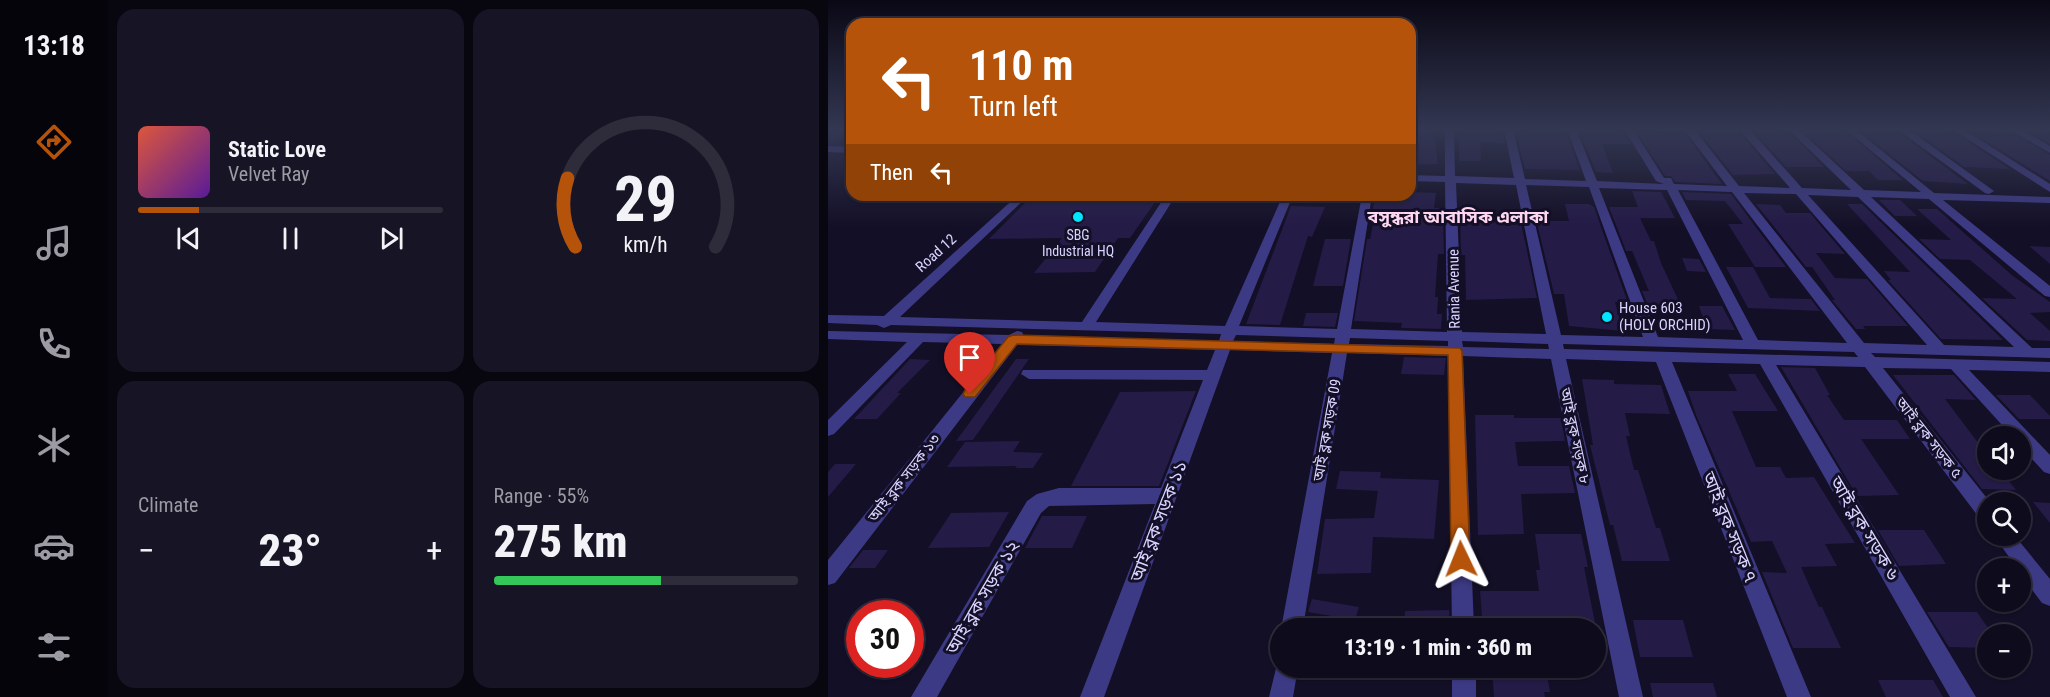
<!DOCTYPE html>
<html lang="en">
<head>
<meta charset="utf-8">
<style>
  body { margin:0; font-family:"Roboto Condensed","Noto Sans Bengali",sans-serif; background:#171425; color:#f1f3f6; height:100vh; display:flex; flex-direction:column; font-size:22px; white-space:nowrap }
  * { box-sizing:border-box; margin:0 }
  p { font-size:20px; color:#9b9ba3 }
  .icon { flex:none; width:33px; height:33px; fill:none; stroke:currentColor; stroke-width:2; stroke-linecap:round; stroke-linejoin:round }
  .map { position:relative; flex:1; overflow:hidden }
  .side { display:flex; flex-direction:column; gap:9px; padding:9px; background:#08060f; width:720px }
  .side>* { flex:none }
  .banner { position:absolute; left:18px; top:18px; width:570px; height:183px; border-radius:18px; box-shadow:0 2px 4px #0004,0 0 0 2px #2e2b3b; background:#b45309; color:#fff; overflow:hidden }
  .buttons { position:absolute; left:1149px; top:426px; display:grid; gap:12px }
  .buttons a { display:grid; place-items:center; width:54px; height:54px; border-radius:50%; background:#0e0b1c; box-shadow:0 2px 4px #0004,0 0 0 2px #2e2b3b; font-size:30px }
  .speed { position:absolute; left:18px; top:600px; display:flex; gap:12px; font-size:30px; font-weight:700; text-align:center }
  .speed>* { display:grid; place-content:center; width:78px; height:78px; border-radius:50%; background:#0e0b1c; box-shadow:0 2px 4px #0004,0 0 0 2px #2e2b3b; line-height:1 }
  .speed .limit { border:9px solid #d22; background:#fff; color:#111 }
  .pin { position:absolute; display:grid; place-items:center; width:51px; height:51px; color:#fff; margin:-62px -26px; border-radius:50% 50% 50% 0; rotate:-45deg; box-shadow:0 0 6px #0007 }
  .pin .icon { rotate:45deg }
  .me { position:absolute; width:66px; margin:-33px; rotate:358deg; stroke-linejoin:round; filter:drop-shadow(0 0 4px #0008) }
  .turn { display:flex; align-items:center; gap:21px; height:126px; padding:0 24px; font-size:27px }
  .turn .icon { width:78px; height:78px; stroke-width:2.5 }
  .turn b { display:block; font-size:42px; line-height:51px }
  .then { display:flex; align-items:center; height:57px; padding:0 24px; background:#0003; gap:12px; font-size:22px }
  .big { font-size:45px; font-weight:800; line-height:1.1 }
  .side .tile { flex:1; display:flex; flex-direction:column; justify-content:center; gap:9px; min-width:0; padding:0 21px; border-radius:18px; background:#171425 }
  .side .dial { align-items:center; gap:0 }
  .dial svg { height:156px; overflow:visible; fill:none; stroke:#2e2b3b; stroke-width:7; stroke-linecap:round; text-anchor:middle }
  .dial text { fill:#f1f3f6; stroke:none }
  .song { display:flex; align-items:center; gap:18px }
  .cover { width:72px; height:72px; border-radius:9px; background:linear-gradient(135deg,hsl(10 70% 55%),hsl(270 70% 35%)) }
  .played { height:6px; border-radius:3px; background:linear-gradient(90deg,#b45309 20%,#2e2b3b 20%) }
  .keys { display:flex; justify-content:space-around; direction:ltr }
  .heat { display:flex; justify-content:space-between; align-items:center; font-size:33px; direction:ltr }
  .charge { height:9px; border-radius:4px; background:linear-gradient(90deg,#34c759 55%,#2e2b3b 0) }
  .side .tiles { flex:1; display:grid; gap:9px; grid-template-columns:repeat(2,1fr) }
  .trip { position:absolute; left:442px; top:618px; width:336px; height:60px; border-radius:30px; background:#0e0b1c; box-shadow:0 2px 4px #0004,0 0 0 2px #2e2b3b; font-weight:800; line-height:60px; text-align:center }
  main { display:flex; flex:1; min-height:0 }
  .tabs { display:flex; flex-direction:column; width:108px; justify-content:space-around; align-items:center; background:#06040b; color:#9b9ba3 }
  .tabs .icon { width:42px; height:42px }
  .tabs .on { color:#b45309 }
  .tabs b { font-size:27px; color:#f1f3f6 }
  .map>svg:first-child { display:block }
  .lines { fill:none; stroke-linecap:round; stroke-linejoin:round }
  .canal { fill:#0a1f44; fill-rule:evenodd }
  .building { fill:#241b47 }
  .minor { fill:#3d3a85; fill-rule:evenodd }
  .route { fill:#b45309; stroke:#753606; stroke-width:1.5 }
  .poi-dot { fill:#00e5ff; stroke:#130f26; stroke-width:2 }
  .labels { text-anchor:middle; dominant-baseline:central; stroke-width:6; stroke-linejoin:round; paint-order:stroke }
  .far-poi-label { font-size:14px; fill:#d9d4ff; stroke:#130f26 }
  .street-label { font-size:15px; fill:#d9d4ff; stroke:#130f26 }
  .poi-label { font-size:15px; fill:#d9d4ff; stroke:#130f26; text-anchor:start }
  .far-district-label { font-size:18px; font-weight:bold; fill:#ffd6f0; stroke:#130f26 }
  .near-street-label { font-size:18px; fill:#d9d4ff; stroke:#130f26 }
</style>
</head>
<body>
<main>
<nav class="tabs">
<b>13:18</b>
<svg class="icon on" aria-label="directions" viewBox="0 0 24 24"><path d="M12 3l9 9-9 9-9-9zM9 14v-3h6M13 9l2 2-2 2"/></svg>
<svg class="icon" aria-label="music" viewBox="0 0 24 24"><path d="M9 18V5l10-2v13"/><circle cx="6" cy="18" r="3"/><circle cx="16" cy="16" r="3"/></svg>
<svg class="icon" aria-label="phone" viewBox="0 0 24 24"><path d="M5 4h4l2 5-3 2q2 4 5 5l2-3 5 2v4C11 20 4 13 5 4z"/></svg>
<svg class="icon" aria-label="climate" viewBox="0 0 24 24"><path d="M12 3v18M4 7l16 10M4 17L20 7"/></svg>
<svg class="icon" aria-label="car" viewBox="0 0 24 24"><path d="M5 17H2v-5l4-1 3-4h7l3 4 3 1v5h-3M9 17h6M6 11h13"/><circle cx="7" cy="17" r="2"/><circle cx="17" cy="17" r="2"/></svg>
<svg class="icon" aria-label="filters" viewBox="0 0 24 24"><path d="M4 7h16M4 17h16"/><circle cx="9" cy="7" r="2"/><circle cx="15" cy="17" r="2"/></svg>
</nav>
<section class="side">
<div class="tiles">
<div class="tile">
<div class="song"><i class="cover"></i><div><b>Static Love</b><p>Velvet Ray</p></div></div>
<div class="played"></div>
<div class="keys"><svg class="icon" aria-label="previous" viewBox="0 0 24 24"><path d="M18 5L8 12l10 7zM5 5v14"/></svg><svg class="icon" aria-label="pause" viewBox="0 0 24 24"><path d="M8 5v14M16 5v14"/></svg><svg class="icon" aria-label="next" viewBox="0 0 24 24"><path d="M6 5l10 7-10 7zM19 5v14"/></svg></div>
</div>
<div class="tile dial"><svg viewBox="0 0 100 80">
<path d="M14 69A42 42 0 1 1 86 69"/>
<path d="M14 69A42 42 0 0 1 10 34" stroke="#b45309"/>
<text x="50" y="56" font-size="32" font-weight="700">29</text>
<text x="50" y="72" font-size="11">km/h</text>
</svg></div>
<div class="tile"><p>Climate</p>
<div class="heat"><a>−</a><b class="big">23°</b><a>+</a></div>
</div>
<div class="tile"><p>Range · 55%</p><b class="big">275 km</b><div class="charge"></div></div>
</div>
</section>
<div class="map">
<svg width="1222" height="697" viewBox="0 0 1222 697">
  <rect width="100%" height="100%" fill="#130f26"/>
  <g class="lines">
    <path class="canal" d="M16 129H24V132L0 146V139Z"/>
  </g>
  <g class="building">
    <path d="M584 129H605L610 164 582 165Z"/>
    <path d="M652 129H674L677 143 652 142 653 161H631V130L652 131Z"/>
    <path d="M687 129 737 130 752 170 697 169Z"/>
    <path d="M909 129V130L947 174 905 175 870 130Z"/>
    <path d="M924 129H958L996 167H958Z"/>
    <path d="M973 129H1015L1075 180H1050L1041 171H1018Z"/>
    <path d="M1030 129H1041L1049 134H1072L1140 184 1095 181Z"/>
    <path d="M1085 129H1115L1126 136H1131L1182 169 1136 167Z"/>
    <path d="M1160 129H1178L1222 155V181L1151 137H1173Z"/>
    <path d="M1196 129H1222V143Z"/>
    <path d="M751 130H794L803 144H774L785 173 768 172Z"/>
    <path d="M809 132 857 134 894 184 847 182 843 176H837Z"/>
    <path d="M804 191 833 192 847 218H812L823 241H826L833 263 854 308 822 307 819 303 814 291H821L804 251H798L781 207H810Z"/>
    <path d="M582 192 608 193 606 208H615L616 254H610L607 297H610L609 314H614L613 329 573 328 574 323 526 321 539 239H542L547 215H543L548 196 578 197 582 195Z"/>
    <path d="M854 192 903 194 958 267H927L900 224H915L897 201 858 200Z"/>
    <path d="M205 195H332L302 238H290L267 272 206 273 234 238 161 239Z"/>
    <path d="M1051 200H1072L1089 216H1067Z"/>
    <path d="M737 204H761L766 207 800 303 787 302 795 331 741 326 736 294H726L709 223H716L715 221H741Z"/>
    <path d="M928 204 952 205 958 213H982L1017 254 988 253 1007 278 1039 279 1080 326H1035L1037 329H1028L1004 300H1007L984 267H978Z"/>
    <path d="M1019 204H1034L1175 340 1113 339 1060 280H1063L1056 271 1082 272Z"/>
    <path d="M463 206 497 207 484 237 480 236 452 325 418 324Z"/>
    <path d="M1089 209H1109L1185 276 1222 302V312L1202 313 1222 331V341L1199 340 1154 298 1189 299 1142 260 1112 259 1091 239 1123 240Z"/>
    <path d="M632 212H658L659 222 693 223 709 298 638 300 637 255H633Z"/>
    <path d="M497 239H523L515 286H485Z"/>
    <path d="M1201 246 1222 247V264Z"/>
    <path d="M854 258 871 259 878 272 859 271Z"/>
    <path d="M898 267H925L942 298 983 299 992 311 920 308Z"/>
    <path d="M871 306H894L907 330 879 329Z"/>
    <path d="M478 313H510L507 327 475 326Z"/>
    <path d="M576 357 618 358 616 375 573 374Z"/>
    <path d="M82 359 102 360 69 393H73L49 419H26Z"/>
    <path d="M188 359H201L145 440 128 441Z"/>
    <path d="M953 367 987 368 1002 395H999L1016 420H1069L1082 439H1033L1071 495 1029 496Z"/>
    <path d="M900 374H927L950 411H904L928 467H952L958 478 986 477 1027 543 997 544 1009 566 973 567 991 607H994L1013 648H965L934 572 959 573 944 541 923 542 868 415 860 391H909Z"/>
    <path d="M1065 375H1126L1148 400 1117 399 1151 444H1160V471H1173L1188 490 1154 489Z"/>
    <path d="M754 379 786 380V384L833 385 842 414 797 413 802 436H798L806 470H810L828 528H832L842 561H794L785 525H782L762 445H765Z"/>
    <path d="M368 391 331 486H243L292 392Z"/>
    <path d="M1168 395H1202L1222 416V419H1191Z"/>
    <path d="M647 415H686V418H733L737 441 687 442 690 466H741L747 493 693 494 696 534 650 535Z"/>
    <path d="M192 441 185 452 215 453 205 468H187L189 466 119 467 137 442Z"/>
    <path d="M7 464H28L0 497V472Z"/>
    <path d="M512 471 553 472 552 478 611 480 606 539 545 537 543 573 489 574 497 519 546 518 550 491 508 489Z"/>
    <path d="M1205 502 1222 503V523Z"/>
    <path d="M181 512 161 547 100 548 123 513Z"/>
    <path d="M214 516H259L244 548H197Z"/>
    <path d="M1050 530H1096L1118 564 1071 566Z"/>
    <path d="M707 534H753L760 567H756L768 628H655L652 591H711L708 570H712Z"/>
    <path d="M35 550H60L47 568H21Z"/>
    <path d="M484 599 531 607 527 620 480 612Z"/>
    <path d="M621 610 622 628H576L577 611Z"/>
    <path d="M1099 612H1149L1160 628V648L1121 647Z"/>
    <path d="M805 620H855L865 657H812Z"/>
    <path d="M664 668H718L722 692H716L717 697H666Z"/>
    <path d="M1050 680H1105L1115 697H1058Z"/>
    <path d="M822 683H885L889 697H825Z"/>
  </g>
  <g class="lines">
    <g class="minor">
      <path d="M617 129H626L627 176 686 178 676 129H685L697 179 758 181 739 129H748L769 181 836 184 828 181 796 129H805L836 178H843L846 184 899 186 856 129H866L911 186 962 188 911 129H921L974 188 1023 190 960 129H970L1036 190 1093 192 1017 129H1027L1106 193 1222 197V203L1115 200 1222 286V297L1217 296 1101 199 1043 197 1204 348H1222V358L1043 353 1047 357 1222 362V372L1141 370 1222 455V474L1216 472 1192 446V436H1184L1123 369 1055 368 1162 502H1160V522L1153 520 1037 367 948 365 1148 697H1122L932 364 844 362 983 697H959L828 362 738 359 815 697H791L723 359 635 356 646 628H624L620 356 519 353 475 628 453 629 504 353 402 350 276 697H252L327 504 221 506 213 513 109 697H83L199 501 209 494 231 488H333L375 380 201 379 193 374 195 370H379L387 350 189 345 7 583 0 585V560L174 344 95 342 6 434 0 436V420L79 342 0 339V331L181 335 189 331 194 332 196 336 391 341 393 334 63 325 56 328 49 325 0 323V315L56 316 190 195H201L72 317 254 322 338 195H348L268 322 397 326 455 195H465L411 326 509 329 534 195H544L523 329 619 332 617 182 582 181V175L617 176ZM628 183 688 185 718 334 634 332ZM698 185 761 187 815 337 733 335ZM771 188 839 190 915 340 830 337ZM850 190 904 192 1019 343 930 340ZM916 193 968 194 1099 345 1036 343ZM980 195 1030 197 1186 347 1116 345ZM408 335 507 338 506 344 405 341ZM522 338 620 341V346L521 344ZM634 341 720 344 721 349 635 347ZM735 344 1026 352 1030 357 736 349Z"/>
      <path d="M1069 129H1080L1166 191 1161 194 1157 193Z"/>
      <path d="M1124 129H1135L1222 184V192Z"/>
      <path d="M1180 129H1192L1222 146V153Z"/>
      <path d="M0 146 24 147V153L0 152Z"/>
      <path d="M1166 536H1187L1222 579V606L1214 603 1192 574V568H1189Z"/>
      <path d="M453 658V668H470L465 697H441L450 660Z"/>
      <rect x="624" y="668" width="24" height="29"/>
    </g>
  </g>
  <linearGradient id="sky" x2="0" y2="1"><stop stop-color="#0a0815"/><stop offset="0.57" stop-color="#333752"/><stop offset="1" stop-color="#333752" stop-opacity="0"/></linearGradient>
  <rect width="1222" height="227" fill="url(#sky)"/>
  <path class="route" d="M185 335 632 348 634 351 642 559 639 565 633 567 626 565 623 559 620 355 189 344 147 397H137L135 394 137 390 180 337Z"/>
  <g class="poi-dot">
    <circle cx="250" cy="217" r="6"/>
    <circle cx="779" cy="317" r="6"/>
  </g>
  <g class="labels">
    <g class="far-poi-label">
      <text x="250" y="235">SBG<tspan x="250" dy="16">Industrial HQ</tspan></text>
    </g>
    <g class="street-label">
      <text transform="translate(108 253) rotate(-42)">Road 12</text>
      <text transform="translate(626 289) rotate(-91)">Rania Avenue</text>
      <text transform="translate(499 430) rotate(-80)">আই ব্লক সড়ক 09</text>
      <text transform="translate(747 436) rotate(78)">আই ব্লক সড়ক ৮</text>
      <text transform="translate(1101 438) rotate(52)">আই ব্লক সড়ক ৫</text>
      <text transform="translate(76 478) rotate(-52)">আই ব্লক সড়ক ১৩</text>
    </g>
    <g class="poi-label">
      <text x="791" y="308">House 603<tspan x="791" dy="17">(HOLY ORCHID)</tspan></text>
    </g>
    <g class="far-district-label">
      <text x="630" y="216">বসুন্ধরা আবাসিক এলাকা</text>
    </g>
    <g class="near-street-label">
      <text transform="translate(330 521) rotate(-69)">আই ব্লক সড়ক ১১</text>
      <text transform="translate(902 527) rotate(68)">আই ব্লক সড়ক ৭</text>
      <text transform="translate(1037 528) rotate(59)">আই ব্লক সড়ক ৬</text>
      <text transform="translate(154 597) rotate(-60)">আই ব্লক সড়ক ১২</text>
    </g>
  </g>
</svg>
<div class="buttons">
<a><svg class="icon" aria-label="sound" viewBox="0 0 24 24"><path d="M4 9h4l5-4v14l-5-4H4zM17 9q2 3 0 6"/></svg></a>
<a><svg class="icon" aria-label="search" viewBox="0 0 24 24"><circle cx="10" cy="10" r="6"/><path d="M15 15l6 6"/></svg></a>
<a>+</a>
<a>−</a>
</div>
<div class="speed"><div class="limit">30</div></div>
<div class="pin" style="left:142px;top:394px;background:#d93025"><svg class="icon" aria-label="arrive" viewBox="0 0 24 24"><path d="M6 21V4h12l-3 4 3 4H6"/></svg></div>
<svg class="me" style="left:633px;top:559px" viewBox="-20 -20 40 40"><path d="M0-17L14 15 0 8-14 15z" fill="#b45309" stroke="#fff" stroke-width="4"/></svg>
<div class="trip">13:19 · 1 min · 360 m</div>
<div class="banner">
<div class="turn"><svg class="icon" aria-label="left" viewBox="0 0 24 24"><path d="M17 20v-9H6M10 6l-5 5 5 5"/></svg><div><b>110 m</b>Turn left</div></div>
<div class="then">Then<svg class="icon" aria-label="left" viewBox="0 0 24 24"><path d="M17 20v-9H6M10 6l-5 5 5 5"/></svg></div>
</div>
</div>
</main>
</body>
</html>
